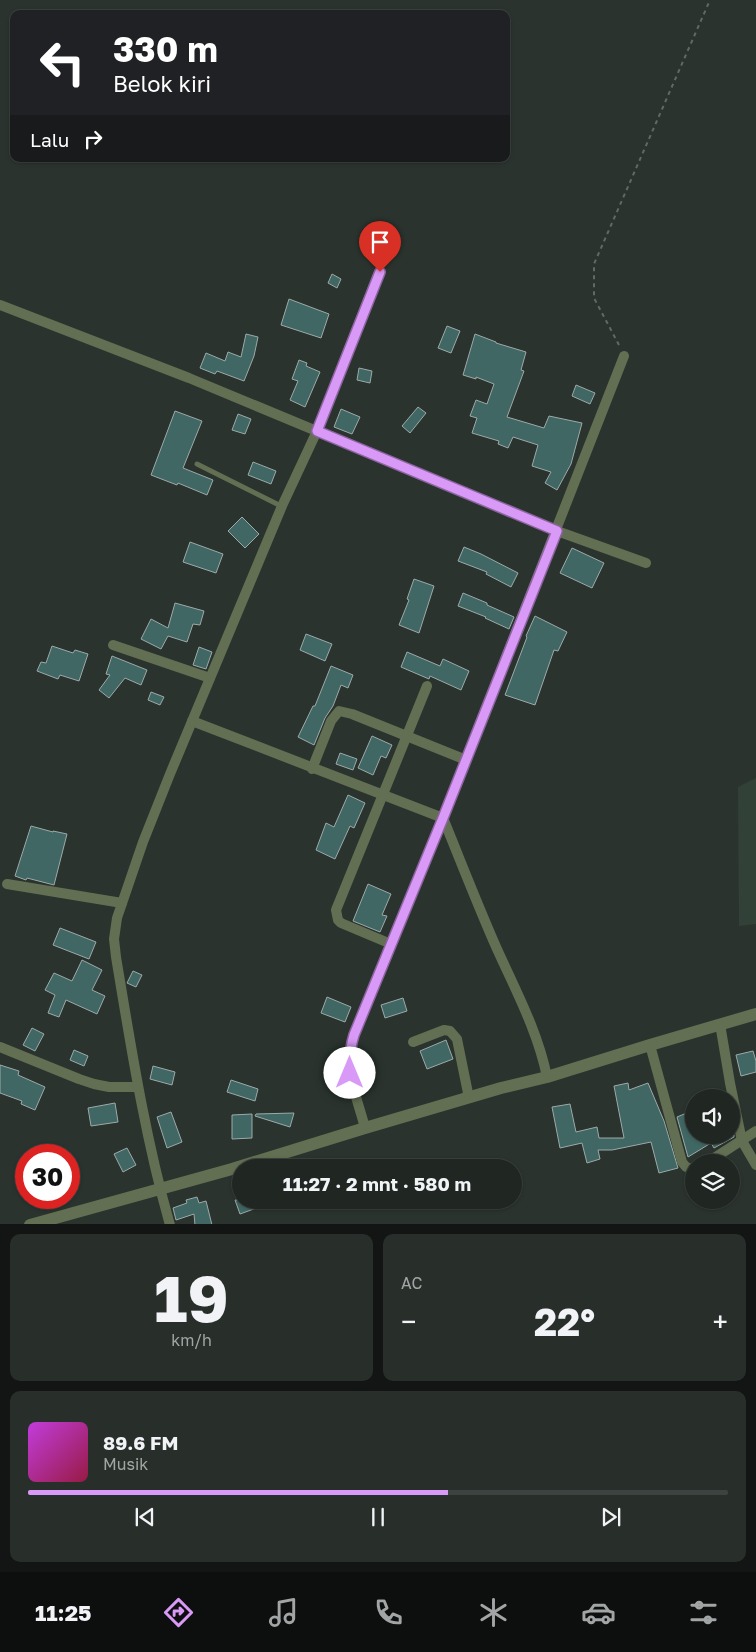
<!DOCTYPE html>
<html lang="id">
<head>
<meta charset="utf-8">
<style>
  body { margin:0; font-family:"Golos Text",sans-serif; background:#282e2a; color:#f1f3f6; height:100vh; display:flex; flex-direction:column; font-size:19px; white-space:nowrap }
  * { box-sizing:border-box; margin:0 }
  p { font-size:16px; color:#a2a5a5 }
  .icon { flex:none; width:28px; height:28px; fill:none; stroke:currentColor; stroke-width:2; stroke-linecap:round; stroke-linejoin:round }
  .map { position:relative; height:1224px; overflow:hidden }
  .sheet { display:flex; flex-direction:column; gap:10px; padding:10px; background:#121513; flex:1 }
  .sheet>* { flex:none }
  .guide { position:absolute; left:10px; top:10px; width:500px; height:152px; border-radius:10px; box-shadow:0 1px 4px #0004,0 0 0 1px #3d4340; background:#202124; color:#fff; overflow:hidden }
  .fabs { position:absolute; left:685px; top:1089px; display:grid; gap:10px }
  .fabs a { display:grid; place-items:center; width:55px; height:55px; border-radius:50%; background:#202622; box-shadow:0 1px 4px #0004,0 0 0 1px #3d4340; font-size:25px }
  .speed { position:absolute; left:15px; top:1144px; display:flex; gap:10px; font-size:25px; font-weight:700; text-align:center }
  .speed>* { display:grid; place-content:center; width:65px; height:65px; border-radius:50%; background:#202622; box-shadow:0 1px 4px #0004,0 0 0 1px #3d4340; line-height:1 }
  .speed .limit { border:8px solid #d22; background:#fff; color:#111 }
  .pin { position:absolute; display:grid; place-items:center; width:42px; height:42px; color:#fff; margin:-51px -21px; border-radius:50% 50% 50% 0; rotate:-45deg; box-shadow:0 0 5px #0007 }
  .pin .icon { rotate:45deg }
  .me { position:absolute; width:55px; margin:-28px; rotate:0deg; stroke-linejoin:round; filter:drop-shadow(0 0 4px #0008) }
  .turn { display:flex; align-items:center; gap:18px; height:105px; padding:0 20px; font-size:22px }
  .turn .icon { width:65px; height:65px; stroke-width:2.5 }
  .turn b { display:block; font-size:35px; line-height:42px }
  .then { display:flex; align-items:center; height:48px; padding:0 20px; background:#0003; gap:10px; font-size:19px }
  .big { font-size:38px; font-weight:700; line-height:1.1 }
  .sheet .widget { flex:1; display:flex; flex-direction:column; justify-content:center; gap:8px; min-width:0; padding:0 18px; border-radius:10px; background:#282e2a }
  .sheet .dial { align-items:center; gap:0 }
  .dial b { font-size:65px; line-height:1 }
  .song { display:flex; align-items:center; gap:15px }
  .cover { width:60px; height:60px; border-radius:8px; background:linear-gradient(135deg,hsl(290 70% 55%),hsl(340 70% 35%)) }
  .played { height:5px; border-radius:2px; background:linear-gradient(90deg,#d99af7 60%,#3d4340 60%) }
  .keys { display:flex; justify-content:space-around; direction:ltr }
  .heat { display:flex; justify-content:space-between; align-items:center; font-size:28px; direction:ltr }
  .sheet .tiles { flex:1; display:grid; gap:10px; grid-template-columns:1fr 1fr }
  .widget:last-child { grid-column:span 2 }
  .trip { position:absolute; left:232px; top:1159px; width:290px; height:50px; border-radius:25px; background:#202622; box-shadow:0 1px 4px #0004,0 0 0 1px #3d4340; font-weight:700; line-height:50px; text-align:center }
  .dock { display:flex; height:80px; justify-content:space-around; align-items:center; background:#0d0f0e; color:#a2a5a5 }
  .dock .icon { width:35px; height:35px }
  .dock .on { color:#d99af7 }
  .dock b { font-size:22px; color:#f1f3f6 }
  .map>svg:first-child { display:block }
  .built { fill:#324138 }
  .building { fill:#406763; stroke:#9daaa9 }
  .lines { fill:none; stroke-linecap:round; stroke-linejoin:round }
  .path { stroke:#616964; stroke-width:2; stroke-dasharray:4 4; stroke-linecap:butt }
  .service { stroke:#636f52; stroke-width:5 }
  .minor { stroke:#636f52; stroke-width:10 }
  .tertiary { stroke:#636f52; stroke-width:12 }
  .route-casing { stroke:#8d64a1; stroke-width:12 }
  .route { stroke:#d99af7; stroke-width:9 }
</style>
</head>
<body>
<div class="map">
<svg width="756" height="1225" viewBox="0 0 756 1225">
  <rect width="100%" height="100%" fill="#2a332d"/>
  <path class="built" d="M756 778V924L739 926 738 787Z"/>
  <g class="building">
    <path d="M332 274 341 279 337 288 328 283Z"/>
    <path d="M289 299 329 314 321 338 281 325Z"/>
    <path d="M447 326 460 331 451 353 438 348Z"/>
    <path d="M246 334 258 337 254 356 244 381 217 371 215 374 200 368 206 353 225 361 228 352 241 357Z"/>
    <path d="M475 334 496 342V343L526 352 521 370 524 371 507 417 544 428 549 416 582 423 571 464 557 490 545 483 551 472 532 466 538 445 513 437 508 448 498 444 499 441 472 433 477 418 470 416 476 400 487 404 494 384 476 377V379L463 375Z"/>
    <path d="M299 360 307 363 306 366 320 372 305 407 290 400 298 381 292 379Z"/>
    <path d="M359 368 372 371 370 383 357 380Z"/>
    <path d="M576 385 595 393 590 404 572 396Z"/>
    <path d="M418 407 426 413 410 433 402 426Z"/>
    <path d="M341 409 360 417 352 434 334 427Z"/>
    <path d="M175 411 202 421 183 468 213 480 207 495 178 483 177 485 151 475Z"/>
    <path d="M238 414 251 419 245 434 232 430Z"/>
    <path d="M253 462 276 471 271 484 248 475Z"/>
    <path d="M242 517 259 534 245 548 228 531Z"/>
    <path d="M190 542 223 554 216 573 183 562Z"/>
    <path d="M464 547 481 554 518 573 511 587 486 574 487 572 458 561Z"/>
    <path d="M572 548 604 563 592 588 560 573Z"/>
    <path d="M414 579 434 586 419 633 399 625 409 600 407 599Z"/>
    <path d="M463 593 487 603V605L514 617 509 629 485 618 486 617 458 606Z"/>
    <path d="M175 603 204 611 200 625 193 624 187 642 168 636 161 649 141 639 151 619 168 628Z"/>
    <path d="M535 616 567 632 558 651 554 650 535 705 505 695 527 637 526 636Z"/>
    <path d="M306 634 332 644 325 661 300 650Z"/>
    <path d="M52 646 73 653 75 650 88 654 79 681 60 675 58 679 37 671 41 662 46 663Z"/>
    <path d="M199 647 212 652 206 669 193 665Z"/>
    <path d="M407 652 440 666 443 659 469 671 461 690 430 676 429 679 401 667Z"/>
    <path d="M112 656 147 670 141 685 125 678 109 698 99 690 110 675 106 674Z"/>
    <path d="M331 666 353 675 348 688 341 685 333 706 325 718 314 745 298 737 313 706H315Z"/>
    <path d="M151 692 164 697 160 705 148 700Z"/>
    <path d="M372 736 392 745 386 758 381 756 373 775 358 768Z"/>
    <path d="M340 753 357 759 353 770 336 764Z"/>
    <path d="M348 795 365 803 354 828 350 826 335 859 316 850 326 823 334 827Z"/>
    <path d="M31 826 53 832V831L67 834 54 885 27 878 26 880 15 876Z"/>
    <path d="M368 884 391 894 382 915 387 916 380 932 353 921Z"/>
    <path d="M60 928 96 942 89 959 53 945Z"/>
    <path d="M82 960 102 970 92 990 105 996 97 1014 66 1000 59 1017 48 1013 55 995 45 990 54 973 72 981Z"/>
    <path d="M133 971 142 975 136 987 127 983Z"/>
    <path d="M327 997 351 1007 345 1022 321 1013Z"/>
    <path d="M403 998 407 1011 385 1018 381 1005Z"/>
    <path d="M32 1028 44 1034 35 1051 23 1045Z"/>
    <path d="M446 1040 453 1059 427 1069 420 1051Z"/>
    <path d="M74 1050 88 1056 84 1066 70 1060Z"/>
    <path d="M753 1051 756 1061V1072L741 1076 736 1055Z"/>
    <path d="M0 1065 19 1071 18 1075 45 1087 35 1110 21 1104 22 1101 0 1093Z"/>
    <path d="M153 1066 175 1072 172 1085 150 1079Z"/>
    <path d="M231 1080 258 1089 255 1101 227 1092Z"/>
    <path d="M628 1083 629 1090 648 1083 664 1121 678 1168 659 1173 651 1142 612 1150H598L600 1159 587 1163 582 1143 560 1148 552 1107 570 1104 576 1132 597 1127 599 1138H624L614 1086Z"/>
    <path d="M115 1103 118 1122 91 1126 88 1108Z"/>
    <path d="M694 1110V1135H734V1137L714 1148 711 1143 688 1157 677 1117Z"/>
    <path d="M171 1112 182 1142 167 1148 157 1117Z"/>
    <path d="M294 1113 290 1127 255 1116 256 1114Z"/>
    <path d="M252 1114V1138L232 1139V1115Z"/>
    <path d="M127 1148 136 1165 123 1172 114 1154Z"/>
    <path d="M197 1197 199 1203 206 1201 212 1225H195L194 1214 176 1220 173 1208 187 1203 186 1200Z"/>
    <path d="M235 1200H276V1201L240 1214Z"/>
  </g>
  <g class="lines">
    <path class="path" d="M619 345 594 298V264L710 0"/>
    <path class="service" d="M197 464 281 506"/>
    <g class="minor">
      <path d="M0 305 189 378 557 531 646 563"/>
      <path d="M113 645 210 678"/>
      <path d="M192 721 443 818C461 862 478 906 497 949 516 991 538 1032 547 1077"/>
      <path d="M312 769 331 721 339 711 352 714 466 760"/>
      <path d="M7 884 122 903"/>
      <path d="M391 944 341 923 338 920 336 910 427 686"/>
      <path d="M720 1024 730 1083 742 1141 756 1165"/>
      <path d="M413 1042 444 1030 450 1031 457 1039 469 1098"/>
      <path d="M650 1045 682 1162 686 1167 694 1169"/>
      <path d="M0 1047 79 1079 94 1084 109 1087H138"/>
      <path d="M365 1128C360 1108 350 1083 349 1062 349 1053 352 1044 354 1035L443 818 624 356"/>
      <path d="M708 1162 756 1131"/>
      <path d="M170 1225C145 1137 131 1047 116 957L114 939 117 918 143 842 170 774 282 506 317 431 379 272"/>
    </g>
    <path class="tertiary" d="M30 1225 232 1169 365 1128 501 1088 547 1077 650 1045 756 1014"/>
  </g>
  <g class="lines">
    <g class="route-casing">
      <path id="route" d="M350 1073C349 1059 350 1048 354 1035L443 818 557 531 317 431 380 272"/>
    </g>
    <use href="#route" class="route"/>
  </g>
</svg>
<div class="fabs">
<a><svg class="icon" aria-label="sound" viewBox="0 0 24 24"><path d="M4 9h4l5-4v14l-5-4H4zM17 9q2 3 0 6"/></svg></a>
<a><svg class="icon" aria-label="layers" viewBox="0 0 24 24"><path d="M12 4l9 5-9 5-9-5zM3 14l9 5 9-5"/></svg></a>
</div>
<div class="speed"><div class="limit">30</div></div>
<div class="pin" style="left:380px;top:272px;background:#d93025"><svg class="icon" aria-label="arrive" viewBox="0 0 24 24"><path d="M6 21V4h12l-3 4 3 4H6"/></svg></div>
<svg class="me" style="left:350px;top:1073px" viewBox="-20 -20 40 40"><circle r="19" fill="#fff"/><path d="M0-13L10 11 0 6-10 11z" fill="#d99af7"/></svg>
<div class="trip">11:27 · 2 mnt · 580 m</div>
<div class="guide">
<div class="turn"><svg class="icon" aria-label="left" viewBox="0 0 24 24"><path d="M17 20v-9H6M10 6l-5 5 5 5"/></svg><div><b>330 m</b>Belok kiri</div></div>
<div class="then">Lalu<svg class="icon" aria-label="right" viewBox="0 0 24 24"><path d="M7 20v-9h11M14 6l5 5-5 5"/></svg></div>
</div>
</div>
<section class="sheet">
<div class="tiles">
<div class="widget dial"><b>19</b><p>km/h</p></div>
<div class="widget"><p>AC</p>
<div class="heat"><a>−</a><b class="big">22°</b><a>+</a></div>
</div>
<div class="widget">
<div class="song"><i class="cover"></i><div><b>89.6 FM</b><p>Musik</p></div></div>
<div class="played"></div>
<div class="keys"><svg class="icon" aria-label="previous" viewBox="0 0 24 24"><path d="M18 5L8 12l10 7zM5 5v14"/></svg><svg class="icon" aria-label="pause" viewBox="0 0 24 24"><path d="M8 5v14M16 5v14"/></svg><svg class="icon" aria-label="next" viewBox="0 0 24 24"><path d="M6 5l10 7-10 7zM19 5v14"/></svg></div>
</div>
</div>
</section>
<nav class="dock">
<b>11:25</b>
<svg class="icon on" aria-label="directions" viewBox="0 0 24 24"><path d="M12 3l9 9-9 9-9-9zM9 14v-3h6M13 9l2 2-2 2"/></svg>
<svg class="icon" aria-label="music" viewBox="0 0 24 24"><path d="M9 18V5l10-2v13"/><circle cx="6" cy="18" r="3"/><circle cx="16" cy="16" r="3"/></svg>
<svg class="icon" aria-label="phone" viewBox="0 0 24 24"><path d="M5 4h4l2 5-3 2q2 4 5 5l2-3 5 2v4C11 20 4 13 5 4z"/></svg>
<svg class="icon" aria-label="climate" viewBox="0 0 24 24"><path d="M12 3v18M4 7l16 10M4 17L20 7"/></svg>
<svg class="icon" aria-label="car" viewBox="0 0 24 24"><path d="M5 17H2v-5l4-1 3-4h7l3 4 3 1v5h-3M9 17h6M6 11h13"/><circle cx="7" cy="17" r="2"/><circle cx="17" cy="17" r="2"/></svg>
<svg class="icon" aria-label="filters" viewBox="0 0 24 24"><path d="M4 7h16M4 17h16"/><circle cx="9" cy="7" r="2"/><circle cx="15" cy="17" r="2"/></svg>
</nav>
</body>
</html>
